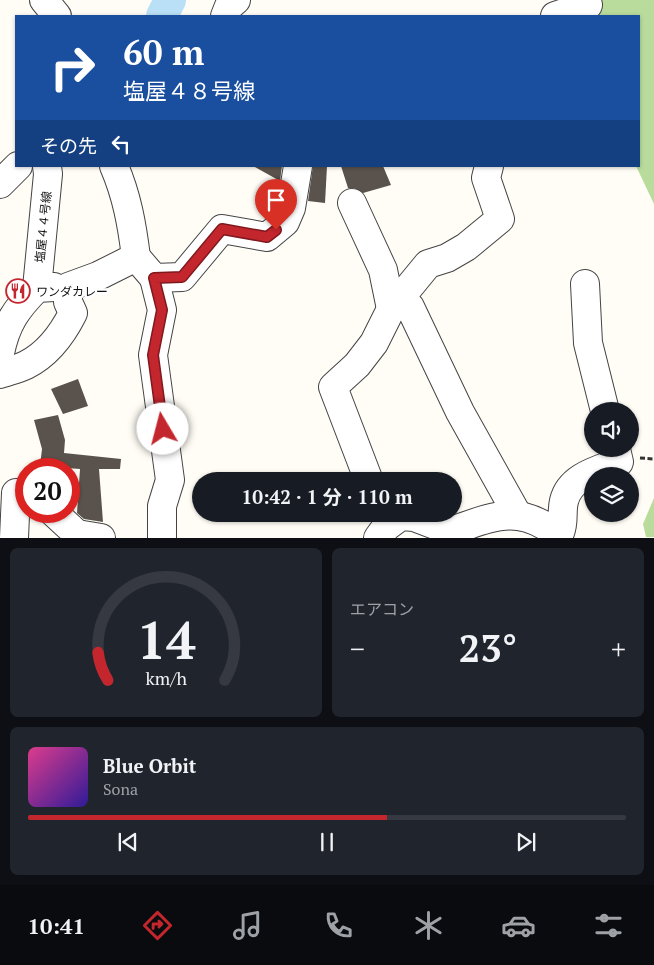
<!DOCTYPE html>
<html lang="ja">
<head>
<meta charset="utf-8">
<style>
  body { margin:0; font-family:"PT Serif","Noto Sans JP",serif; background:#20242c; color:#f1f3f6; height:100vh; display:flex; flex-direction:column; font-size:19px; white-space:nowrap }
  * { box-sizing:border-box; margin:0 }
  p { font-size:16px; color:#9ea1a6 }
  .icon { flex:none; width:28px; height:28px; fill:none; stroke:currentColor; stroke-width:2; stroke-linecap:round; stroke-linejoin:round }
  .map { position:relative; height:538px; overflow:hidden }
  .drawer { display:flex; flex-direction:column; gap:10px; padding:10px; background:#0d0f14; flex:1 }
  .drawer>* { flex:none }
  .banner { position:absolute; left:15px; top:15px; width:625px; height:152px; border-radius:0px; box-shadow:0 1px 4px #0004; background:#1a4fa0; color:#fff; overflow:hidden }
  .controls { position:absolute; left:584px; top:402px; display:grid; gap:10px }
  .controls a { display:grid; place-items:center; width:55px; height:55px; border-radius:50%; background:#171b24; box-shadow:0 1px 4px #0004; font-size:25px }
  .speed { position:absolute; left:15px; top:458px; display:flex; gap:10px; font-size:25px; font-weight:700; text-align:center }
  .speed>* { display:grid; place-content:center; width:65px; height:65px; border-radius:50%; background:#171b24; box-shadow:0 1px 4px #0004; line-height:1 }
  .speed .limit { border:8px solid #d22; background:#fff; color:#111 }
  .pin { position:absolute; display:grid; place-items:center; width:42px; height:42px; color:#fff; margin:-51px -21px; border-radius:50% 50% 50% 0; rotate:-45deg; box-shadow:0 0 5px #0007 }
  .pin .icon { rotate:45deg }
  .me { position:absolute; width:55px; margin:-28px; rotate:352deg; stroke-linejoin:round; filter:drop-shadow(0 0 4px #0008) }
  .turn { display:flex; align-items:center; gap:18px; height:105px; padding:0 25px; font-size:22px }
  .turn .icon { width:65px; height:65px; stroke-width:2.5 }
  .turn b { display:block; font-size:35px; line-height:42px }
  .then { display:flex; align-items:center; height:48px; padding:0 25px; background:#0003; gap:10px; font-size:19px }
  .big { font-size:38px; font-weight:700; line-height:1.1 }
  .drawer .card { flex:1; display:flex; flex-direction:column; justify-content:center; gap:8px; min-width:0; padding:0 18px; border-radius:8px; background:#20242c }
  .drawer .dial { align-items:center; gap:0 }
  .dial svg { height:130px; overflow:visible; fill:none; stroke:#363941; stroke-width:7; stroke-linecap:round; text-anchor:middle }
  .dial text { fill:#f1f3f6; stroke:none }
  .song { display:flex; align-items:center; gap:15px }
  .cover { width:60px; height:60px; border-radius:8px; background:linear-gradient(135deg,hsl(330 70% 55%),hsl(250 70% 35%)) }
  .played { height:5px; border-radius:2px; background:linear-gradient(90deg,#c4262e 60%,#363941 60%) }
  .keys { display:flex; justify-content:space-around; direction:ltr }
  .heat { display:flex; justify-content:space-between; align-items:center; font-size:28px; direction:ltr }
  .drawer .tiles { flex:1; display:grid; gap:10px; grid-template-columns:1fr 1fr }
  .card:last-child { grid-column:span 2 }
  .trip { position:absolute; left:192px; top:472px; width:270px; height:50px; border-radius:25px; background:#171b24; box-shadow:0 1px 4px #0004; font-weight:700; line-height:50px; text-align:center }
  .menu { display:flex; height:80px; justify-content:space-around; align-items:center; background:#090b0e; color:#9ea1a6 }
  .menu .icon { width:35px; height:35px }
  .menu .active { color:#c4262e }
  .menu b { font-size:22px; color:#f1f3f6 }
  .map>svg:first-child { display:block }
  .forest { fill:#b9dc9c }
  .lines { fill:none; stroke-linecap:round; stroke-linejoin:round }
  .river { stroke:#b9e0f7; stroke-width:32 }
  .building { fill:#5a524d }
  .minor-casing { stroke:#444; stroke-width:30 }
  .path { stroke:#333; stroke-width:3; stroke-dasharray:5 2.5; stroke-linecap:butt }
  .minor { stroke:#fff; stroke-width:28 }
  .route-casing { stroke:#7f191e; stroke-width:12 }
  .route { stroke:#c4262e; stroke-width:9 }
  .labels { text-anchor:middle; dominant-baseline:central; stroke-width:5; stroke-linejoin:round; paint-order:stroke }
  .street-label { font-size:12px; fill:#111; stroke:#fff }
  .poi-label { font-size:12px; fill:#111; stroke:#fff; text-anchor:start }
</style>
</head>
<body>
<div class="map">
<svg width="654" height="538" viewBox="0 0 654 538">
  <rect width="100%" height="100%" fill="#fffdf5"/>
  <g class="forest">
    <path d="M558 0H654V204L636 166H639V16H565Z"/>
    <path d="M654 498V537H646L643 524Z"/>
  </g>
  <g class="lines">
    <path class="river" d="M162 16 170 0"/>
  </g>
  <g class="building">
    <path d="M253 166H282L280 181Z"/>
    <path d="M313 166H327L325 203 308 201Z"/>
    <path d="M341 166H383L391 185 363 193 354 188H348Z"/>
    <path d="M78 379 88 406 63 414 51 389Z"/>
    <path d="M58 415 65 440 64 453 121 459 120 469H99L103 522 84 519 77 513 80 469 40 466 42 449 34 420Z"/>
  </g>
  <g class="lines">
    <g class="minor-casing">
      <g id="minor">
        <path d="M44 0 57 16"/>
        <path d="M225 16 229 6 236 0"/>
        <path d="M555 16 588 5"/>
        <path d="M114 166C127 196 132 225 136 257"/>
        <path d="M0 184 18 166"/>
        <path d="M352 203 383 270 391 309"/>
        <path d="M136 257 154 278 182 277 222 229 267 237 285 222 291 208 298 166"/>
        <path d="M154 278 162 310 153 355 170 480 162 506V538"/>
        <path d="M585 284 588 343 605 411"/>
        <path d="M37 288 48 174 47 166"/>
        <path d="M410 307 460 412 517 514"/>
        <path d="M0 353C6 324 16 309 37 288L54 287"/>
        <path d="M0 374C8 371 18 369 26 365 48 354 62 335 73 313L68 302V287L98 276 136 257"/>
        <path d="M369 481 333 387 357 365 374 343 391 309 428 264 447 258 466 247 500 219 486 178 489 166"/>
        <path d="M52 511 77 534 101 538"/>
        <path d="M14 538 16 493"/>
        <path d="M378 538 386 527 401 516 414 517 451 531C495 516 518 504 559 535 565 523 561 513 564 501 570 476 599 470 619 462L616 449"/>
      </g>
    </g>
    <path class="path" d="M640 458 654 459"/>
    <use href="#minor" class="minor"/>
  </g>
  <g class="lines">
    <g class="route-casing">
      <path id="route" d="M163 429 153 355 162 310 154 278 182 277 222 229 267 237 276 230"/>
    </g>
    <use href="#route" class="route"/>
  </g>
  <defs>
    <g id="restaurant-ring" transform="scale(1.25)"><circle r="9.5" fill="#fff" stroke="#c4262e" stroke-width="1.5"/><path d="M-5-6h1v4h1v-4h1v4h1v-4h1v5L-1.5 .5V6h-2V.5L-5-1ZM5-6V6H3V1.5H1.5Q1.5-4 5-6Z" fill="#c4262e"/></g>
  </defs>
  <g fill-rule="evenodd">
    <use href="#restaurant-ring" x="18" y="291"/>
  </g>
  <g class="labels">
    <g class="street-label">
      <text transform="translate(43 227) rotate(-84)">塩屋４４号線</text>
    </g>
    <g class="poi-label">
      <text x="36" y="291">ワンダカレー</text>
    </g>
  </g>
</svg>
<div class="controls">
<a><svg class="icon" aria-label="sound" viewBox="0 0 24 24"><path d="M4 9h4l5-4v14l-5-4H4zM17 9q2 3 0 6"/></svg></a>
<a><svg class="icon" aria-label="layers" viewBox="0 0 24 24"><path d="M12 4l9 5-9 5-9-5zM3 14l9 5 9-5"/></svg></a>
</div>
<div class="speed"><div class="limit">20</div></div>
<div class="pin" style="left:276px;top:230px;background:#d93025"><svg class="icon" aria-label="arrive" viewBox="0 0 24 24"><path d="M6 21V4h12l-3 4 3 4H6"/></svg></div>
<svg class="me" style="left:163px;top:429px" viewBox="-20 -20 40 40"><circle r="19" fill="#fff"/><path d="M0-13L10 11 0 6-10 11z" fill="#c4262e"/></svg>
<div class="trip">10:42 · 1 分 · 110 m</div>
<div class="banner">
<div class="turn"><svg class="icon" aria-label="right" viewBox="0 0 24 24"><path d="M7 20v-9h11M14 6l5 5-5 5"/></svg><div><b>60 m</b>塩屋４８号線</div></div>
<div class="then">その先<svg class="icon" aria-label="left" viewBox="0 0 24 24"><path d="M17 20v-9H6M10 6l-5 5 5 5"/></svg></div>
</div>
</div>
<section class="drawer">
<div class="tiles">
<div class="card dial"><svg viewBox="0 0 100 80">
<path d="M14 69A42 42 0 1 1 86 69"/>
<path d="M14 69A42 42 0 0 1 8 52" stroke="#c4262e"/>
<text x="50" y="56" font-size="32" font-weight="700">14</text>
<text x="50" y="72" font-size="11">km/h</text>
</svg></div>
<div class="card"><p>エアコン</p>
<div class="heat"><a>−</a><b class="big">23°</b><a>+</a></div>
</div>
<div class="card">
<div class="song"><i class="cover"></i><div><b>Blue Orbit</b><p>Sona</p></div></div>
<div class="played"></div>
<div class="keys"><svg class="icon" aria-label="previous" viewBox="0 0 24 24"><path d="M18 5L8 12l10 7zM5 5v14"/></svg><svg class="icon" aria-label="pause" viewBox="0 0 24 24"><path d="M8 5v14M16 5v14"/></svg><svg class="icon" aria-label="next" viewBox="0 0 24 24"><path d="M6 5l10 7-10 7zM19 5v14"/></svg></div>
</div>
</div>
</section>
<nav class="menu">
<b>10:41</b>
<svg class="icon active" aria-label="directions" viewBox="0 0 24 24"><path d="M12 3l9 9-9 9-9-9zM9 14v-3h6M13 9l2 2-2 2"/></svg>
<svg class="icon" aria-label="music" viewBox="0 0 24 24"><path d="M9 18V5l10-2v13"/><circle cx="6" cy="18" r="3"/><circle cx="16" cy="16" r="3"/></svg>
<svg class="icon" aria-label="phone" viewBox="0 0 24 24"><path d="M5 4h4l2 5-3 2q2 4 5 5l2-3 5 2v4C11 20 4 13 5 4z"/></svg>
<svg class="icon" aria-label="climate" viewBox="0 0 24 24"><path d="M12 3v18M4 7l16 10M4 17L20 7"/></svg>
<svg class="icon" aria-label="car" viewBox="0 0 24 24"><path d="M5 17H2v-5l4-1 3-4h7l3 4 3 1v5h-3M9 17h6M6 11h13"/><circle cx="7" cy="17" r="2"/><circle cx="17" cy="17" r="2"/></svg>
<svg class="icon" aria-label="filters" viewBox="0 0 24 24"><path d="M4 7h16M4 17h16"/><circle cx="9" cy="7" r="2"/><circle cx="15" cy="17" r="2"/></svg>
</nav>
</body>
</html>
